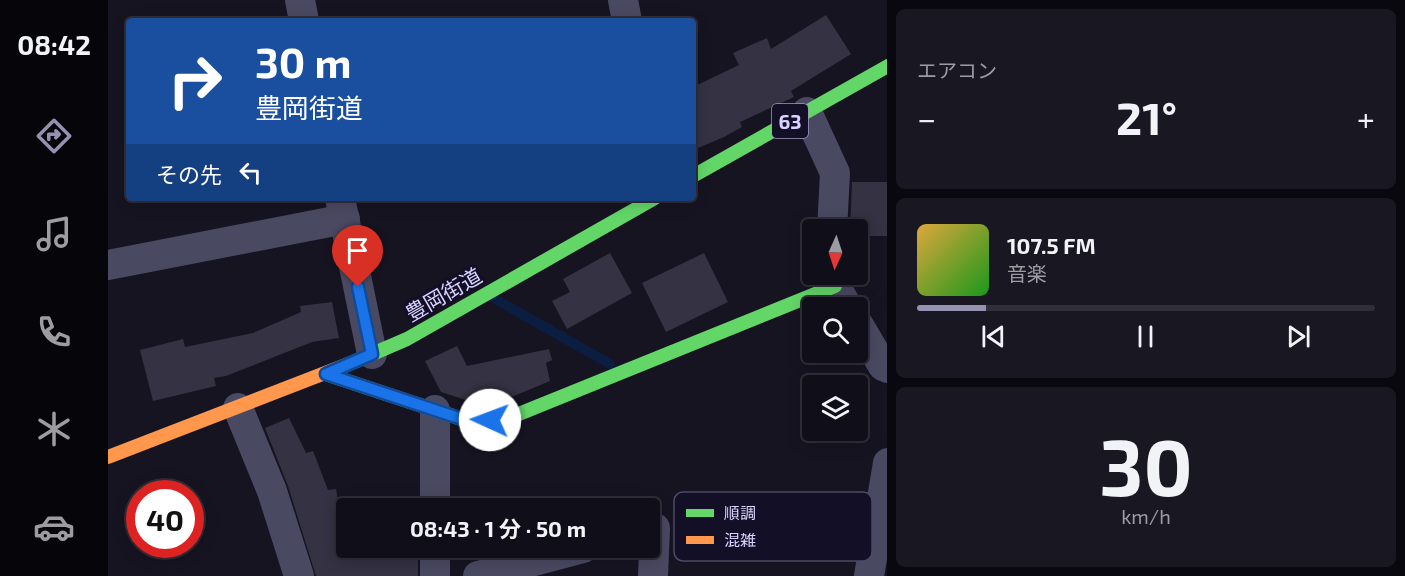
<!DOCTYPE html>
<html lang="ja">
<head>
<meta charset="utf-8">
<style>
  body { margin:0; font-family:"Exo 2","Noto Sans JP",sans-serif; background:#191822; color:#f1f3f6; height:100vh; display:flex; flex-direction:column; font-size:22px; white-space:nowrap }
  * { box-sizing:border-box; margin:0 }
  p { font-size:20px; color:#9c9ca2 }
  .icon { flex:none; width:33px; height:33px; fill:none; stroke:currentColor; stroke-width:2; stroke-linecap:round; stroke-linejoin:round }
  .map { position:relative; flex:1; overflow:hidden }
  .sheet { display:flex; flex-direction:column; gap:9px; padding:9px; background:#09080e; width:518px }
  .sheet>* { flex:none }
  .top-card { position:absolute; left:18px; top:18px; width:570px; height:183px; border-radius:6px; box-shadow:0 3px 15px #0003,0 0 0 2px #302f38; background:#1a4fa0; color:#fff; overflow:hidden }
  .needle { width:39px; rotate:183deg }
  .tools { position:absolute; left:694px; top:219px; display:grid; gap:12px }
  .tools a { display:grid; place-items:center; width:66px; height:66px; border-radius:6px; background:#100f19; box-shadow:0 3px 15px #0003,0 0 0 2px #302f38; font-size:30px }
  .speed { position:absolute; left:18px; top:480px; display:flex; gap:12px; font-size:30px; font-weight:700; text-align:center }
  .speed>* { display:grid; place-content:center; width:78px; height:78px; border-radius:50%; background:#100f19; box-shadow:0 3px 15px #0003,0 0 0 2px #302f38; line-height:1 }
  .speed .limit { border:9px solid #d22; background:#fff; color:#111 }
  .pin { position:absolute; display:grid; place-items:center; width:51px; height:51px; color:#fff; margin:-62px -26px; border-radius:50% 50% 50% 0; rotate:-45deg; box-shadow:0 0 6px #0007 }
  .pin .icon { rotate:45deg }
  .me { position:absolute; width:66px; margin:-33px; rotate:272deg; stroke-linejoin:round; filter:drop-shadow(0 0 4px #0008) }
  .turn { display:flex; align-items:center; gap:21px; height:126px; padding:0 30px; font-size:27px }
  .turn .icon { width:78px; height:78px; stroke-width:2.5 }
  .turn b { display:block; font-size:42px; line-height:51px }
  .then { display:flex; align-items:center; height:57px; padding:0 30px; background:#0003; gap:12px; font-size:22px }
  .big { font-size:45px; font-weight:700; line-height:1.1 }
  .sheet .card { flex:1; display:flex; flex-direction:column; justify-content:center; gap:9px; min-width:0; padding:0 21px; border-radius:9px; background:#191822 }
  .sheet .dial { align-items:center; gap:0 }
  .dial b { font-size:78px; line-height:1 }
  .song { display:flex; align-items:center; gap:18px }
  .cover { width:72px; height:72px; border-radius:9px; background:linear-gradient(135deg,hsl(40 70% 55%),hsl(120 70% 35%)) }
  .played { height:6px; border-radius:3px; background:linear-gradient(90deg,#9591b1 15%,#302f38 15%) }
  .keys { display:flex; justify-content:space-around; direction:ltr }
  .heat { display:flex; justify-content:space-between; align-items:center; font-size:33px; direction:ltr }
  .trip { position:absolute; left:228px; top:498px; width:324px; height:60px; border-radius:6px; background:#100f19; box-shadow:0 3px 15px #0003,0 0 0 2px #302f38; font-weight:700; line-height:60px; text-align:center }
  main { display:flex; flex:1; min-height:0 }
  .tab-bar { display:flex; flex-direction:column; width:108px; justify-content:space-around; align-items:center; background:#06060a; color:#9c9ca2 }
  .tab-bar .icon { width:42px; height:42px }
  .tab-bar .active { color:#9591b1 }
  .tab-bar b { font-size:27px; color:#f1f3f6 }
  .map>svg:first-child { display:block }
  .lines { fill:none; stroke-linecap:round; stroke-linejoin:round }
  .stream { stroke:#0b1e41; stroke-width:10 }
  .building { fill:#343243 }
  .street { stroke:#4a4962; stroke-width:30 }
  .fast { stroke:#63d668; stroke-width:14 }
  .slow { stroke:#ff974d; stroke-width:14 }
  .route-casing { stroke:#114b97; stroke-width:15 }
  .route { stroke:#1a73e8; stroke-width:10 }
  .labels { text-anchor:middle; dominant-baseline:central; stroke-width:6; stroke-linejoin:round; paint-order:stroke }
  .shield { fill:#130f26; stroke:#9e99be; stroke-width:1.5 }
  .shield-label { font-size:20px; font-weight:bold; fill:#d9d4ff }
  .street-label { font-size:21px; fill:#d9d4ff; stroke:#130f26 }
  .key { fill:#130f26; stroke:#4e4a67; stroke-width:1.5 }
  .key-label { font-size:16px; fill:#d9d4ff }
</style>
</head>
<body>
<main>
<nav class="tab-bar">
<b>08:42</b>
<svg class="icon active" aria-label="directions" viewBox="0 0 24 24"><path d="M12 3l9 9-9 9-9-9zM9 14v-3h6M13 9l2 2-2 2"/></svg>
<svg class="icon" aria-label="music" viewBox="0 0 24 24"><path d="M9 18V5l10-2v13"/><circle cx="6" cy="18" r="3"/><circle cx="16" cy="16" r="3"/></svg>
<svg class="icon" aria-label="phone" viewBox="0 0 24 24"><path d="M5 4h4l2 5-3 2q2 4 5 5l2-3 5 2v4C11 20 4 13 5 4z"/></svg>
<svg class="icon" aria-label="climate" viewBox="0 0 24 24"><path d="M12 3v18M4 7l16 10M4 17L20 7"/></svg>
<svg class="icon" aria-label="car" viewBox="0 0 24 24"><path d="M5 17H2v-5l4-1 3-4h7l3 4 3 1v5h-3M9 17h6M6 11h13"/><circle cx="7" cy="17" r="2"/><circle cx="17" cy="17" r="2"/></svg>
</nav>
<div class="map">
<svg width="780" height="576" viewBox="0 0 780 576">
  <rect width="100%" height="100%" fill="#161421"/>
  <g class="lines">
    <path class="stream" d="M382 296 502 364"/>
  </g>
  <g class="building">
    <path d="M718 15 743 54 683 91 686 97 632 122 634 127 616 137 585 150V87L631 65 625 53 659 38 663 49Z"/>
    <path d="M744 182H780V236H750V230H742Z"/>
    <path d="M502 253 524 293 459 329 444 301 462 292 455 279Z"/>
    <path d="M596 253 620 302 558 332 534 283Z"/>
    <path d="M224 302 231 338 204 342 118 376 106 378 108 386 45 401 32 350 75 339 77 347 145 333 193 312 192 306Z"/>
    <path d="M349 346 359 366 441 349 444 360 438 363 442 381 406 396 384 400 381 389 358 400 333 392 317 361Z"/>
    <path d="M181 418 198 453 205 451 220 490 228 489 238 548H310V576H208L180 486 157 428Z"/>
  </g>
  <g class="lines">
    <g class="street">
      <path d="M192 0 196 21"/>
      <path d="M515 0 519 21"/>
      <path d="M699 112 727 173 724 230"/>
      <path d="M232 198 264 354"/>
      <path d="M0 265 237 219"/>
      <path d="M721 274 740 308"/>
      <path d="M750 324 775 366 780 368"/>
      <path d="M130 408 164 491 191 576"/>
      <path d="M327 410V508"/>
      <path d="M542 530 547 528 545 576"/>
      <path d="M327 548V576"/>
      <path d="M370 576 475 548"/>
      <path d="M761 576 780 463"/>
    </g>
    <g class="fast">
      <path d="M585 176 780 66"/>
      <path d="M248 361 299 339 547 198"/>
      <path d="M218 374 363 422 401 418 727 286"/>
    </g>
    <path class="slow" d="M0 457 248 361"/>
  </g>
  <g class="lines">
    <g class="route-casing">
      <path id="route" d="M250 287 264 354 218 374 363 422 382 420"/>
    </g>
    <use href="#route" class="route"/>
  </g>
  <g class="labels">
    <rect class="shield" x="664" y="104" width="36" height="34" rx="4.5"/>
    <g class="shield-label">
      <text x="682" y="121">63</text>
    </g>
    <g class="street-label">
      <text transform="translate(335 294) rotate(-30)">豊岡街道</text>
    </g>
  </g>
  <rect x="566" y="492" width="198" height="69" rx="9" class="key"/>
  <rect x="578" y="509" width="28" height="8" fill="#63d668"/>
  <rect x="578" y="536" width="28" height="8" fill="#ff974d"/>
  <g class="key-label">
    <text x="616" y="519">順調</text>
    <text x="616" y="546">混雑</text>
  </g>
</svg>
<div class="tools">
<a><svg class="needle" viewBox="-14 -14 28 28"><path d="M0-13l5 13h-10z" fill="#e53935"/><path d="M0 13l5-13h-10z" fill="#9c9ca2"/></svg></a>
<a><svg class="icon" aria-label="search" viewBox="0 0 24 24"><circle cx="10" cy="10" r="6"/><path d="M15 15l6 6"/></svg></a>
<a><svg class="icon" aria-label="layers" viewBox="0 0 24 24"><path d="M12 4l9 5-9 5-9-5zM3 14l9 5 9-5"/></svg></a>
</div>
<div class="speed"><div class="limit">40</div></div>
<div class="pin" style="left:250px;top:287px;background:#d93025"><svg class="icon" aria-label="arrive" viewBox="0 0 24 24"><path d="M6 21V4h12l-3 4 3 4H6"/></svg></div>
<svg class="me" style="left:382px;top:420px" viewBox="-20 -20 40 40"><circle r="19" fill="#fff"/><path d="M0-13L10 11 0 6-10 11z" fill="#1a73e8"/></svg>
<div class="trip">08:43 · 1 分 · 50 m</div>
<div class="top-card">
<div class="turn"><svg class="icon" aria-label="right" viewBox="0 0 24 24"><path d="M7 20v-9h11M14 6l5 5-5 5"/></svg><div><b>30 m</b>豊岡街道</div></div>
<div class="then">その先<svg class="icon" aria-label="left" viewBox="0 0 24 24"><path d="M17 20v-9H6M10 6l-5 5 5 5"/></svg></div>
</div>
</div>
<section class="sheet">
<div class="card"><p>エアコン</p>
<div class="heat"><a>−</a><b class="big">21°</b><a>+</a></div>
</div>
<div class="card">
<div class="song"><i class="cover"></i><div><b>107.5 FM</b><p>音楽</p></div></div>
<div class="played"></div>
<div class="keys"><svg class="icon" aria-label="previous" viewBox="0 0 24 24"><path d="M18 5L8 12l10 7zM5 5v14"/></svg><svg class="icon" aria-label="pause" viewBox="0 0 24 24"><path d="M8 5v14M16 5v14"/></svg><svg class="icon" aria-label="next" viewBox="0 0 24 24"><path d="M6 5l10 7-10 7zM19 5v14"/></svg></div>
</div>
<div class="card dial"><b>30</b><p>km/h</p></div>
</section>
</main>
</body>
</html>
